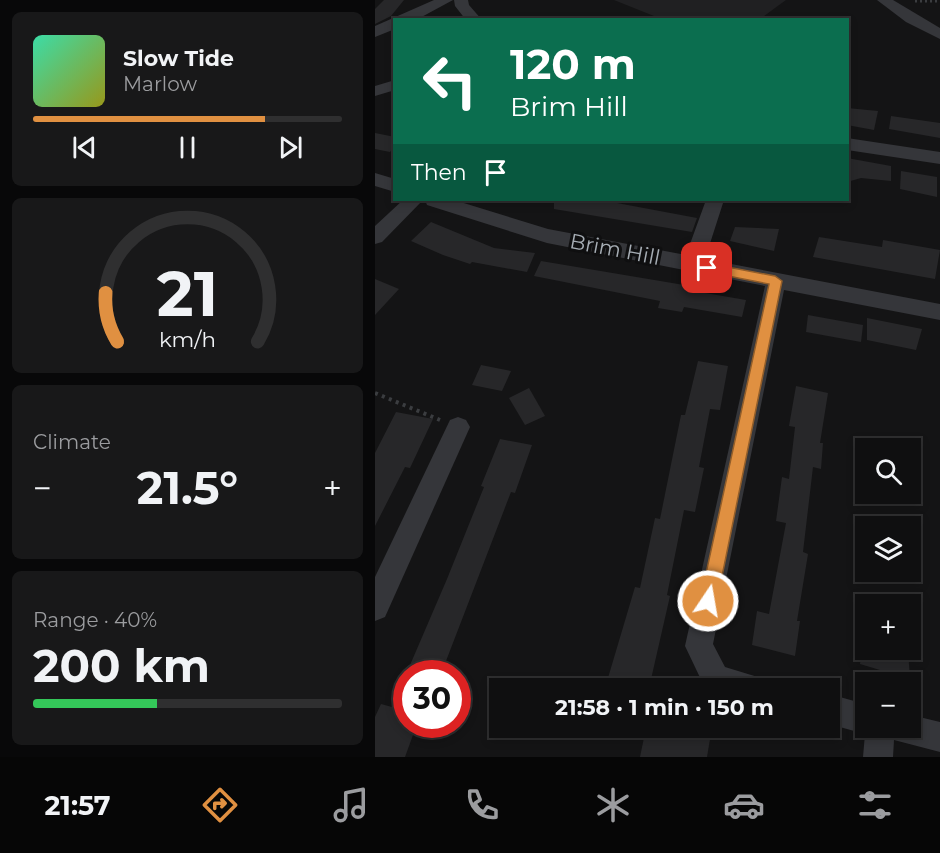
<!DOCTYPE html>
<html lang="en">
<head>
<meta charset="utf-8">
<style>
  body { margin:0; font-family:Montserrat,sans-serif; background:#181819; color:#f1f3f6; height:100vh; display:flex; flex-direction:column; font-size:22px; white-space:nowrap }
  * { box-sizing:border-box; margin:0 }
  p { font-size:20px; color:#9b9c9f }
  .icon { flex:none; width:33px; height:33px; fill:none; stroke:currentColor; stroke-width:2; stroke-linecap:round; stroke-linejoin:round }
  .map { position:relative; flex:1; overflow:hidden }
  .panel { display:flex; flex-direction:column; gap:12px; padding:12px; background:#080809; width:375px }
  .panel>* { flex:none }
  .banner { position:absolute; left:18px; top:18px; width:456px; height:183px; border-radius:0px; box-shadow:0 3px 9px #0003,0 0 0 2px #2f2f30; background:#0b6e4f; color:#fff; overflow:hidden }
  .controls { position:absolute; left:480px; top:438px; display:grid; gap:12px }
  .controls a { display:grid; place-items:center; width:66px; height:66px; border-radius:0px; background:#0f0f10; box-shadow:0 3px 9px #0003,0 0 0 2px #2f2f30; font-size:30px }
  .speed { position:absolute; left:18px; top:660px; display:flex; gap:12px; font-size:30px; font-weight:700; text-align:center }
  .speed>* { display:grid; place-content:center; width:78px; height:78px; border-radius:50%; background:#0f0f10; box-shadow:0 3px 9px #0003,0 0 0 2px #2f2f30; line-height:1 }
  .speed .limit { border:9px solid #d22; background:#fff; color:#111 }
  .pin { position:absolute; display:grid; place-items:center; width:51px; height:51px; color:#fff; margin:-26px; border-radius:12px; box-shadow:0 3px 9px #0006 }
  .me { position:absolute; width:66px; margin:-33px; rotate:12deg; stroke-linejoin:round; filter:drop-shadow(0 0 4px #0008) }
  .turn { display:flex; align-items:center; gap:21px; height:126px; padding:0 18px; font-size:27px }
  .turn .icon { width:78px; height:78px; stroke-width:2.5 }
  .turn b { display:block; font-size:42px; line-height:51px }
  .then { display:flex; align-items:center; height:57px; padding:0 18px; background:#0003; gap:12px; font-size:22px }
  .big { font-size:45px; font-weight:700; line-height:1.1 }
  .panel .widget { flex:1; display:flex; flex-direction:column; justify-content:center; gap:9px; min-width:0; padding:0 21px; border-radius:9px; background:#181819 }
  .panel .dial { align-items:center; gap:0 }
  .dial svg { height:156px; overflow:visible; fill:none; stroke:#2f2f30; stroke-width:7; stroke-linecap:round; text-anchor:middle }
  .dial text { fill:#f1f3f6; stroke:none }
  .song { display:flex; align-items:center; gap:18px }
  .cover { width:72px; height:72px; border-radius:9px; background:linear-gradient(135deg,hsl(160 70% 55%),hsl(60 70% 35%)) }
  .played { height:6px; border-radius:3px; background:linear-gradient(90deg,#e09041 75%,#2f2f30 75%) }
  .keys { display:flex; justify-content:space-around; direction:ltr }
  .heat { display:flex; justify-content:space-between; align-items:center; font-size:33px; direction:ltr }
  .charge { height:9px; border-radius:4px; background:linear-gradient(90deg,#34c759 40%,#2f2f30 0) }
  .trip { position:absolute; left:114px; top:678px; width:351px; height:60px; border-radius:0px; background:#0f0f10; box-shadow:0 3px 9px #0003,0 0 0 2px #2f2f30; font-weight:700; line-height:60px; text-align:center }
  .tabs { display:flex; height:96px; justify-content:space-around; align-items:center; background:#060606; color:#9b9c9f }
  .tabs .icon { width:42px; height:42px }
  .tabs .selected { color:#e09041 }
  .tabs b { font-size:27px; color:#f1f3f6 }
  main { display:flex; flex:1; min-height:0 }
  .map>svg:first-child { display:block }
  .built { fill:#202022 }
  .building { fill:#272729 }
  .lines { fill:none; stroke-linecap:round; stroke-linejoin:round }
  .path-far1 { stroke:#3b3d40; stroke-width:3; stroke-dasharray:2 3; stroke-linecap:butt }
  .path { stroke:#3b3d40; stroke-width:4; stroke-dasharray:3 4.5; stroke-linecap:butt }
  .minor { fill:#35363a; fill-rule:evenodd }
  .route { fill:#e09041; stroke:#925e2a; stroke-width:1.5 }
  .labels { text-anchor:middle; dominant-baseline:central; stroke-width:6; stroke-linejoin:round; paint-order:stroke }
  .street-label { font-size:21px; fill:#a6adb4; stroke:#0f0f10 }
</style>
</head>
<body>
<main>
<section class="panel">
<div class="widget">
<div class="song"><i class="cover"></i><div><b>Slow Tide</b><p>Marlow</p></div></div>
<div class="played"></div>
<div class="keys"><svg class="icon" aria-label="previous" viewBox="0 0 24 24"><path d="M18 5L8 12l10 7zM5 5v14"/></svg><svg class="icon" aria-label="pause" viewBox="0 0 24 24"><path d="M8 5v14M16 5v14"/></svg><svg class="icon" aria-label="next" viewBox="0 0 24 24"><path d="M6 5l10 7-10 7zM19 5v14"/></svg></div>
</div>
<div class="widget dial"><svg viewBox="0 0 100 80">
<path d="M14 69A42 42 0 1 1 86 69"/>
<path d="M14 69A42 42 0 0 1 8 44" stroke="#e09041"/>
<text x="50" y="56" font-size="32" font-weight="700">21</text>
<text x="50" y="72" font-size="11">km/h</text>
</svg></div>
<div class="widget"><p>Climate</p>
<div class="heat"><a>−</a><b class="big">21.5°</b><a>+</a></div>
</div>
<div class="widget"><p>Range · 40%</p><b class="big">200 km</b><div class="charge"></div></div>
</section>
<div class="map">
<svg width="565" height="757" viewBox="0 0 565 757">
  <rect width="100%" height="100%" fill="#141415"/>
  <path class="built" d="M239 0H411L385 19 289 20Z"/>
  <g class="building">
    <path d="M9 0H29L16 16 0 24V9Z"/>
    <path d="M472 108 503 111 499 130 472 125Z"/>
    <path d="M516 116 565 123V138L514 129Z"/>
    <path d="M0 133 20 137V146L15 152 0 149Z"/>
    <path d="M472 158 516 166V181L486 178 472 182Z"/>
    <path d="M526 171 562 177V197L525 189Z"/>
    <path d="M179 200H226L322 218 317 232 179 209Z"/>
    <path d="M56 222 119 248 160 253 152 272 97 262 95 264 68 255 36 241Z"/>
    <path d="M360 227 404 229 399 251 355 241Z"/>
    <path d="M444 237 507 247 508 240 565 250 560 279 438 257Z"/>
    <path d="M166 261 315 286 313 290 371 300 367 317 309 307 307 312 283 308 285 301 159 276Z"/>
    <path d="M0 279 24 289 0 315Z"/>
    <path d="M433 315 488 325 486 342 431 332Z"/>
    <path d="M492 318 547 329 541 350 492 340Z"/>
    <path d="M323 361 353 366 345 410 335 409 324 467 329 468 320 512 309 510 292 595 295 596 274 688H230L260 587 265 588 280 518 285 519 306 415H310Z"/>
    <path d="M106 365 136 371 127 391 97 385Z"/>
    <path d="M421 386 453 393 445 443H448L446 469 438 467 428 552 433 554 422 621H425L420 656 377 645 382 611 394 614 411 523 401 521 407 477 414 479 420 427 414 426Z"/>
    <path d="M154 388 170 416 150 425 134 398Z"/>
    <path d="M21 412 58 419 35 468 30 467 0 526V453Z"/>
    <path d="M125 439 157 445 140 493 136 492 66 674H32V724H42L30 757H0V717L6 704 17 707 72 579 109 487 106 486Z"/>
    <path d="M487 650H533L535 679 485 664Z"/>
    <path d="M271 728H290L335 739 332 757H265Z"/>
  </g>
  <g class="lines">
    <path class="path-far1" d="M540 1H565"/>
    <path class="path" d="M0 393 65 420"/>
    <g class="minor">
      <path d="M59 0H78L41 20H20V29L0 37V26Z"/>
      <path d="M79 0H93L94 5 107 20H91L80 6Z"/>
      <path d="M502 0H518L565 28V39L531 22Z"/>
      <path d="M20 80V90L0 96V86Z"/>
      <path d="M472 138 565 152V164L472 150Z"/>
      <path d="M0 173 20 179V192L0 186Z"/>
      <path d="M28 200H48L7 242 0 244V226Z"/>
      <path d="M50 200H79L173 229 311 255 331 200H349L330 259 565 304V320L409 290 338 644 350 667 386 678 390 688H330L310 646 390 286 172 243 52 205Z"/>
      <path d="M83 417 91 420 95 427 10 617 0 621V577L75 420Z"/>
      <path d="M454 694 490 704V728H536V715L565 722V752L519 740 518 757H488L490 734 454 724Z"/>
    </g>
  </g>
  <path class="route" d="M332 263 400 276 407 281 342 601 339 606 333 609 328 606 325 601 394 284 327 271 325 268Z"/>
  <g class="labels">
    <g class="street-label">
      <text transform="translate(240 249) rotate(11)">Brim Hill</text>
    </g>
  </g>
</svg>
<div class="controls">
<a><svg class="icon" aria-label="search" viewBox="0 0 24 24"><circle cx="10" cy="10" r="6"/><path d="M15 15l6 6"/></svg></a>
<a><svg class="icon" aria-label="layers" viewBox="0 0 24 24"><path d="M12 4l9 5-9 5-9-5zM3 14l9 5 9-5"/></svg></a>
<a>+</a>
<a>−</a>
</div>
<div class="speed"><div class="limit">30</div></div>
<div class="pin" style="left:332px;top:268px;background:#d93025"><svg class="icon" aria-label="arrive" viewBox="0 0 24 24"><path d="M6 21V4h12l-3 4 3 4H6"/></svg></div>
<svg class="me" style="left:333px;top:601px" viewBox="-20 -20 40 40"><circle r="17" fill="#e09041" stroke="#fff" stroke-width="3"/><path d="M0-11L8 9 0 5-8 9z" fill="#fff"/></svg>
<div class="trip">21:58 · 1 min · 150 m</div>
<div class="banner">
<div class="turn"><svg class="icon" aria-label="left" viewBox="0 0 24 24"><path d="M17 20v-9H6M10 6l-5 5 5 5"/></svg><div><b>120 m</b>Brim Hill</div></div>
<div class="then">Then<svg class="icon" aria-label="arrive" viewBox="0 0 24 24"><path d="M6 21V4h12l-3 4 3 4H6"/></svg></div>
</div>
</div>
</main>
<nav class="tabs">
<b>21:57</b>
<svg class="icon selected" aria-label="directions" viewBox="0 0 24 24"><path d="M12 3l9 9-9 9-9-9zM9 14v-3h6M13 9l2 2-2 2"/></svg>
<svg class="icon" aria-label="music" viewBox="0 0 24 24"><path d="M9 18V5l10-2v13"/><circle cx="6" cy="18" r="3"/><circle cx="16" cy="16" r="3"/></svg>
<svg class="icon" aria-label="phone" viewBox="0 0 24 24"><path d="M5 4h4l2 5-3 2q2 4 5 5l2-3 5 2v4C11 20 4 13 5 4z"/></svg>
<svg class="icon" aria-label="climate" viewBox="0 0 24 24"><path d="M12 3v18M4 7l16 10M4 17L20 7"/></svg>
<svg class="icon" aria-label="car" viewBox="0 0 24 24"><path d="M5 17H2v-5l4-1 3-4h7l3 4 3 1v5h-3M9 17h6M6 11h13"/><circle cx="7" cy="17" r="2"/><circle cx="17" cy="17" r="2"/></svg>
<svg class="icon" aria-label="filters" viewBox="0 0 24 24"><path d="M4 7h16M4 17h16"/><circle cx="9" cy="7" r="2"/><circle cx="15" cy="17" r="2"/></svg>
</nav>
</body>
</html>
